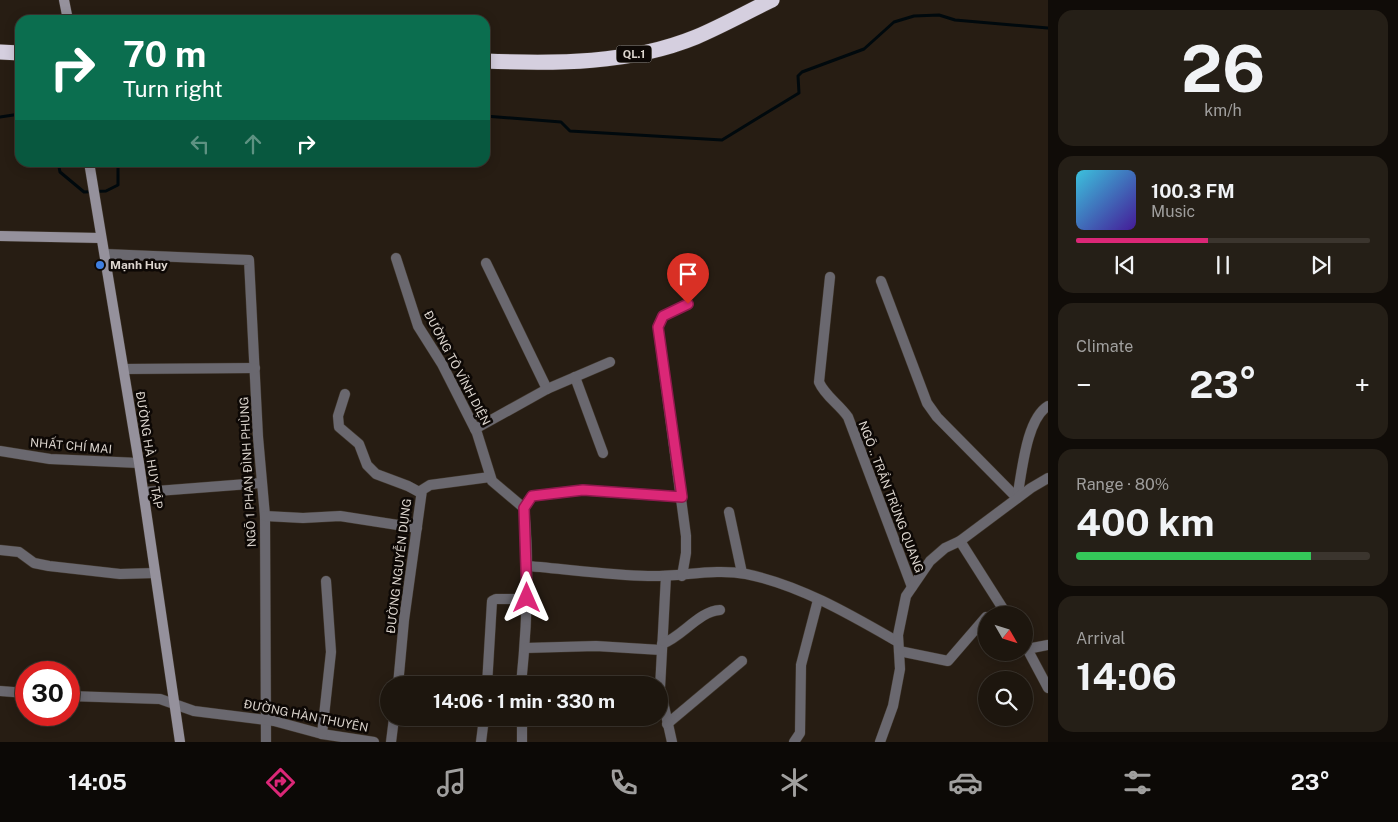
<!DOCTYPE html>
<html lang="en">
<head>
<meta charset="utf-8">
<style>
  body { margin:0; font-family:"Public Sans",sans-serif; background:#251f17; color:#f1f3f6; height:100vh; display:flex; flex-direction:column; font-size:19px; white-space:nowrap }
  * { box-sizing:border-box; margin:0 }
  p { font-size:16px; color:#a09f9e }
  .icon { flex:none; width:28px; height:28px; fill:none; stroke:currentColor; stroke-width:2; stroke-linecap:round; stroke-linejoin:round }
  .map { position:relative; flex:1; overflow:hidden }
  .sheet { display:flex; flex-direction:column; gap:10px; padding:10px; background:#100c08; width:350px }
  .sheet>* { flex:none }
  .top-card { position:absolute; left:15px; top:15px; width:475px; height:152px; border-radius:15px; box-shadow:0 2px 12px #0003,0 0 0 1px #3b352e; background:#0b6e4f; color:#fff; overflow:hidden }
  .needle { width:32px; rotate:129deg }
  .controls { position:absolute; left:978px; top:606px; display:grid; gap:10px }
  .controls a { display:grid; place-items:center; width:55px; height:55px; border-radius:50%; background:#1d160e; box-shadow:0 2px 12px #0003,0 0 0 1px #3b352e; font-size:25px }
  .speed { position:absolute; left:15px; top:661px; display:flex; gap:10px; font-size:25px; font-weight:700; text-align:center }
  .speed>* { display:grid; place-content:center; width:65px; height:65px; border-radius:50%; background:#1d160e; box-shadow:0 2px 12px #0003,0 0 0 1px #3b352e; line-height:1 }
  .speed .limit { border:8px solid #d22; background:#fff; color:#111 }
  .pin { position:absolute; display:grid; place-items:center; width:42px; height:42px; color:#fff; margin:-51px -21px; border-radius:50% 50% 50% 0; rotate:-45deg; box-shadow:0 0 5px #0007 }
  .pin .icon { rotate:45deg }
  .me { position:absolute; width:55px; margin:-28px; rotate:0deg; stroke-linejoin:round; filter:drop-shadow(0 0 4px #0008) }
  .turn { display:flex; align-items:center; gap:18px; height:105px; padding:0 25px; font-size:22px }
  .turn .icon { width:65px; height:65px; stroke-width:2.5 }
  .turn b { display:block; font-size:35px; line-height:42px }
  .lanes { display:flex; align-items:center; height:48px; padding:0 25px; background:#0003; justify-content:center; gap:25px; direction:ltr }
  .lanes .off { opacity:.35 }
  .big { font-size:38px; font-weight:700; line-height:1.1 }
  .sheet .widget { flex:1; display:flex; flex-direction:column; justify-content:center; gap:8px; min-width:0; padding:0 18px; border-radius:15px; background:#251f17 }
  .sheet .dial { align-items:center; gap:0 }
  .dial b { font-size:65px; line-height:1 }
  .song { display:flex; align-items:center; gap:15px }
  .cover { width:60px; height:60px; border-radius:8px; background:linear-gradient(135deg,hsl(190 70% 55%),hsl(260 70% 35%)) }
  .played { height:5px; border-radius:2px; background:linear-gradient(90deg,#db2777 45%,#3b352e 45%) }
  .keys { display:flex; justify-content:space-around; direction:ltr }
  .heat { display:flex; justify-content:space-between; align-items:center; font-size:28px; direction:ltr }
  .charge { height:8px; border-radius:4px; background:linear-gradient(90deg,#34c759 80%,#3b352e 0) }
  .trip { position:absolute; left:380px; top:676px; width:288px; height:50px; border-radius:25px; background:#1d160e; box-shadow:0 2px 12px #0003,0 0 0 1px #3b352e; font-weight:700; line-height:50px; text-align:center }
  .dock { display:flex; height:80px; justify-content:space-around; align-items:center; background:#0c0906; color:#a09f9e }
  .dock .icon { width:35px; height:35px }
  .dock .current { color:#db2777 }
  .dock b { font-size:22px; color:#f1f3f6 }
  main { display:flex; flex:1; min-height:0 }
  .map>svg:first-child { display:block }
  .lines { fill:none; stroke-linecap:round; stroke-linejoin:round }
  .stream { stroke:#00090d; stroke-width:3 }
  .street-casing { stroke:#40372d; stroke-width:11 }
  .secondary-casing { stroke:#40372d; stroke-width:11 }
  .highway-casing { stroke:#40372d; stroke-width:16 }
  .street { stroke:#6a686f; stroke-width:10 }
  .secondary { stroke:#95919c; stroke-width:10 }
  .highway { stroke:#d5cfdf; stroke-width:15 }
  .route-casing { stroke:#8e194d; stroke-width:12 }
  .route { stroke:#db2777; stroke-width:9 }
  .shop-dot { fill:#3f7fe0; stroke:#0d0805; stroke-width:2 }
  .labels { text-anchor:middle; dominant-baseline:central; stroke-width:5; stroke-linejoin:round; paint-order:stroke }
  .shield { fill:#0d0805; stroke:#9e9892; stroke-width:1 }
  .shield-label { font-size:11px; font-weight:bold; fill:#dcd5ce }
  .poi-label { font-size:12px; font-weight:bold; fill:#dcd5ce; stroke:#0d0805; text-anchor:start }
  .street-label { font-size:12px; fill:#dcd5ce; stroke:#0d0805 }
</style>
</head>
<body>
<main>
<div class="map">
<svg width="1048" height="742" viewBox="0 0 1048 742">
  <rect width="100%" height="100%" fill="#271d13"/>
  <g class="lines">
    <g class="stream">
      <path d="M485 116 561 122 570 131 722 140 799 93 798 76 802 72 864 49 894 22 914 16 939 15 955 20 1048 28"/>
      <path d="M0 117 20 114"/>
      <path d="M58 162 60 172 84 192 106 191 118 185V162"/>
    </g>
    <g class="street-casing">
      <g id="street">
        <path d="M105 254 249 260 258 437 265 516 266 742"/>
        <path d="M396 258 418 326 442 364 477 433 492 481 524 508C530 567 527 626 521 685"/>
        <path d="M486 263 547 389"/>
        <path d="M830 277 819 382C825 396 839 404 848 417L912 587"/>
        <path d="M881 281 927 403 937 417 1017 498"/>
        <path d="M124 369 255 368"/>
        <path d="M575 377 603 453"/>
        <path d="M345 394 338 416 339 427 359 444 367 465 376 474 408 486 421 493"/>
        <path d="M475 429 547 389 610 362"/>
        <path d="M0 451 50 459 139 463"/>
        <path d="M144 492 261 483"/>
        <path d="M1017 498C1022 473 1026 419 1048 406"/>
        <path d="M524 508 532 496 583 490 682 497"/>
        <path d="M729 512 742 573"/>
        <path d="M265 516 303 518 340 516 417 528"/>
        <path d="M960 541 1007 615"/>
        <path d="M0 550 19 552 34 563 49 566 120 574 155 573"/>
        <path d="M527 566C567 569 608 575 648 576 681 577 714 568 746 574 800 585 851 615 898 642"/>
        <path d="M666 576 660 688 672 742"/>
        <path d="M682 576 686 553V536L658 327 663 316 688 304"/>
        <path d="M1024 643 1048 688"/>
        <path d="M662 644C682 637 699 611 720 610"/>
        <path d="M525 648 596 646 661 650"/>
        <path d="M1027 649 1048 645"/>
        <path d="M899 651 948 661 986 617"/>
        <path d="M398 685 404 620 422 490 430 485 490 477"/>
        <path d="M487 685 492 601 496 599H527"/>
        <path d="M0 691 26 693"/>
        <path d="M69 696 160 699 194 711 274 721 322 734 374 742"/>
        <path d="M522 718V742"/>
        <path d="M667 724 742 661"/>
        <path d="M322 734 331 652 326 581"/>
        <path d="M391 742 394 718"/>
        <path d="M481 742 484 718"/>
        <path d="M794 742 800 733 801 665 818 600"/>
        <path d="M880 742 893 706 900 669 898 635 906 596 930 561 945 548 960 541 1031 488 1048 478"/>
      </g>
    </g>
    <g class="secondary-casing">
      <g id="secondary">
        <path d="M64 0 68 20"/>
        <path d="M89 162 139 463 180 742"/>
        <path d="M0 236 101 238"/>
      </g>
    </g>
    <g class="highway-casing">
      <g id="highway">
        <path d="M0 52 20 53"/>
        <path d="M485 61C555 64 630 64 696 37 722 26 747 12 772 0"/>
      </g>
    </g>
    <use href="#street" class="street"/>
    <use href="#secondary" class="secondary"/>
    <use href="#highway" class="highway"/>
  </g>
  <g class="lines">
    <g class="route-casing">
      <path id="route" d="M527 598 524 508 532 496 583 490 682 497 658 327 663 316 688 304"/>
    </g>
    <use href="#route" class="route"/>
  </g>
  <circle class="shop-dot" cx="100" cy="265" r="5"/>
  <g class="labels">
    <rect class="shield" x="616.5" y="45.5" width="35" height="17" rx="4"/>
    <g class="shield-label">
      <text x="634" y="54">QL.1</text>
    </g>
    <g class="poi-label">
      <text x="110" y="265">Mạnh Huy</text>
    </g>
    <g class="street-label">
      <text transform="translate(457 368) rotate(62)">ĐƯỜNG TÔ VĨNH DIỆN</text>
      <text transform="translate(71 446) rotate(5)">NHẤT CHÍ MAI</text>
      <text transform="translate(149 450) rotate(81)">ĐƯỜNG HÀ HUY TẬP</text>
      <text transform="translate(248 472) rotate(-93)">NGÕ 1 PHAN ĐÌNH PHÙNG</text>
      <text transform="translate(891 497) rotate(69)">NGÕ .. TRẦN TRÙNG QUANG</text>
      <text transform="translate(399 566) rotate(-83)">ĐƯỜNG NGUYỄN DỤNG</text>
      <text transform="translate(306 716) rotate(11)">ĐƯỜNG HÀN THUYÊN</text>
    </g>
  </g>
</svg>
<div class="controls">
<a><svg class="needle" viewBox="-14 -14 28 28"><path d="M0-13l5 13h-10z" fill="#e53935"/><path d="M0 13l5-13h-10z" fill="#a09f9e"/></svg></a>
<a><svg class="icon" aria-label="search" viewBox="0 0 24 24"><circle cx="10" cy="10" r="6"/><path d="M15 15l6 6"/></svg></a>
</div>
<div class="speed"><div class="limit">30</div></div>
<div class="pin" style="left:688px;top:304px;background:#d93025"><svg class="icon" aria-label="arrive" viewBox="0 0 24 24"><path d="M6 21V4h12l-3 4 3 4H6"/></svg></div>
<svg class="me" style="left:527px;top:598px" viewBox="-20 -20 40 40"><path d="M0-17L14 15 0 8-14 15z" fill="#db2777" stroke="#fff" stroke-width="4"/></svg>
<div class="trip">14:06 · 1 min · 330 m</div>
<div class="top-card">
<div class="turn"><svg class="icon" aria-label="right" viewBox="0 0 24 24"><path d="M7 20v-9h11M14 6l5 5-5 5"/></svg><div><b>70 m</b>Turn right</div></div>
<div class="lanes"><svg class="icon off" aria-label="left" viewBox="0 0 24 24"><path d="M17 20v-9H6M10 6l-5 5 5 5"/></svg><svg class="icon off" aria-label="ahead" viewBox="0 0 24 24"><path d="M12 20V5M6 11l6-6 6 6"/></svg><svg class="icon" aria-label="right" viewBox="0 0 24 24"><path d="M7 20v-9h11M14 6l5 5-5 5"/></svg></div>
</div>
</div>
<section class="sheet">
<div class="widget dial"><b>26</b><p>km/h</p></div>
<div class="widget">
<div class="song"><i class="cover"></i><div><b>100.3 FM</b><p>Music</p></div></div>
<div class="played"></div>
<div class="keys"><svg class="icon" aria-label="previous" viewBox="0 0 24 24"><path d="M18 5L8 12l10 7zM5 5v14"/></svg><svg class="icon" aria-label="pause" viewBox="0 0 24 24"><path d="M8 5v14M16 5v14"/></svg><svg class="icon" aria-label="next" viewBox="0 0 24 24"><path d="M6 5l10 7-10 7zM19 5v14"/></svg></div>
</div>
<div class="widget"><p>Climate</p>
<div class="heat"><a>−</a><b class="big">23°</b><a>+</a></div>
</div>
<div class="widget"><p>Range · 80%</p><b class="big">400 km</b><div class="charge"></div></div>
<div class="widget"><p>Arrival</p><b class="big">14:06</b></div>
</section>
</main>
<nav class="dock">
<b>14:05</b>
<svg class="icon current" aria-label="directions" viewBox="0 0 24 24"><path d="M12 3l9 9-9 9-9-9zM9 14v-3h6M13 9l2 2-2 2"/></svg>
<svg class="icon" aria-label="music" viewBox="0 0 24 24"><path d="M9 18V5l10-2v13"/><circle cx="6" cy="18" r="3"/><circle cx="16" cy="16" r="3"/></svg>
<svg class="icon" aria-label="phone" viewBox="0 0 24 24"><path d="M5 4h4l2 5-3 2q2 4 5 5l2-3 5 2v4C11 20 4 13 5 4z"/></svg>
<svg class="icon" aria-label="climate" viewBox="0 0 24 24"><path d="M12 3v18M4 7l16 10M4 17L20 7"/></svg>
<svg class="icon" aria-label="car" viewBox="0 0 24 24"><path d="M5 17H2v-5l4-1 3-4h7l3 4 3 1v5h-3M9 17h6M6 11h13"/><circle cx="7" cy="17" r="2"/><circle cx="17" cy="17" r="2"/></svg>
<svg class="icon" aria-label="filters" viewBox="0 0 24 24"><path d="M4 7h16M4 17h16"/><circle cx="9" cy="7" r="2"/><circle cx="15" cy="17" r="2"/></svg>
<b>23°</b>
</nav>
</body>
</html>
